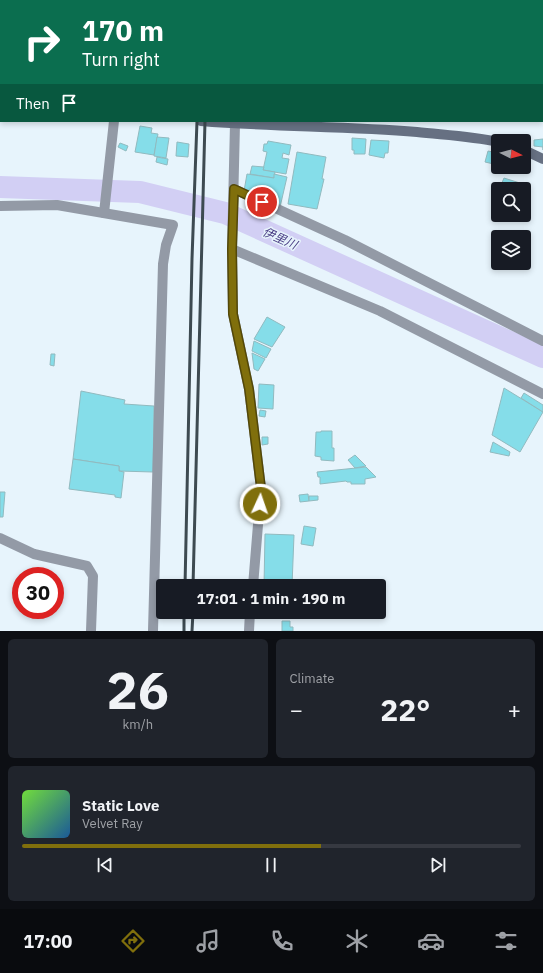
<!DOCTYPE html>
<html lang="en">
<head>
<meta charset="utf-8">
<style>
  body { margin:0; font-family:"IBM Plex Sans","Noto Sans JP",sans-serif; background:#20242c; color:#f1f3f6; height:100vh; display:flex; flex-direction:column; font-size:15px; white-space:nowrap }
  * { box-sizing:border-box; margin:0 }
  p { font-size:13px; color:#9ea1a6 }
  .icon { flex:none; width:22px; height:22px; fill:none; stroke:currentColor; stroke-width:2; stroke-linecap:round; stroke-linejoin:round }
  .map { position:relative; height:631px; overflow:hidden }
  .details { display:flex; flex-direction:column; gap:8px; padding:8px; background:#0d0f14; flex:1 }
  .details>* { flex:none }
  .hud { position:absolute; left:0px; top:0px; width:543px; height:122px; box-shadow:0 2px 6px #0003; background:#0b6e4f; color:#fff; overflow:hidden }
  .needle { width:26px; rotate:96deg }
  .buttons { position:absolute; left:491px; top:134px; display:grid; gap:8px }
  .buttons a { display:grid; place-items:center; width:40px; height:40px; border-radius:4px; background:#171b24; box-shadow:0 2px 6px #0003; font-size:20px }
  .speed { position:absolute; left:12px; top:567px; display:flex; gap:8px; font-size:20px; font-weight:700; text-align:center }
  .speed>* { display:grid; place-content:center; width:52px; height:52px; border-radius:50%; background:#171b24; box-shadow:0 2px 6px #0003; line-height:1 }
  .speed .limit { border:6px solid #d22; background:#fff; color:#111 }
  .pin { position:absolute; display:grid; place-items:center; width:34px; height:34px; color:#fff; margin:-17px; border:2px solid #fff; border-radius:50%; box-shadow:0 1px 4px #0007 }
  .me { position:absolute; width:44px; margin:-22px; rotate:3deg; stroke-linejoin:round; filter:drop-shadow(0 0 3px #0008) }
  .turn { display:flex; align-items:center; gap:14px; height:84px; padding:0 16px; font-size:18px }
  .turn .icon { width:52px; height:52px; stroke-width:2.5 }
  .turn b { display:block; font-size:28px; line-height:34px }
  .then { display:flex; align-items:center; height:38px; padding:0 16px; background:#0003; gap:8px; font-size:15px }
  .big { font-size:30px; font-weight:700; line-height:1.1 }
  .details .widget { flex:1; display:flex; flex-direction:column; justify-content:center; gap:6px; min-width:0; padding:0 14px; border-radius:6px; background:#20242c }
  .details .dial { align-items:center; gap:0 }
  .dial b { font-size:52px; line-height:1 }
  .song { display:flex; align-items:center; gap:12px }
  .cover { width:48px; height:48px; border-radius:6px; background:linear-gradient(135deg,hsl(100 70% 55%),hsl(210 70% 35%)) }
  .played { height:4px; border-radius:2px; background:linear-gradient(90deg,#806f0c 60%,#363941 60%) }
  .keys { display:flex; justify-content:space-around; direction:ltr }
  .heat { display:flex; justify-content:space-between; align-items:center; font-size:22px; direction:ltr }
  .details .tiles { flex:1; display:grid; gap:8px; grid-template-columns:1fr 1fr }
  .widget:last-child { grid-column:span 2 }
  .trip { position:absolute; left:156px; top:579px; width:230px; height:40px; border-radius:4px; background:#171b24; box-shadow:0 2px 6px #0003; font-weight:700; line-height:40px; text-align:center }
  .tabs { display:flex; height:64px; justify-content:space-around; align-items:center; background:#090b0e; color:#9ea1a6 }
  .tabs .icon { width:28px; height:28px }
  .tabs .on { color:#806f0c }
  .tabs b { font-size:18px; color:#f1f3f6 }
  .map>svg:first-child { display:block }
  .green { fill:#aae0ff }
  .lines { fill:none; stroke-linecap:round; stroke-linejoin:round }
  .river { stroke:#d2cff4; stroke-width:22 }
  .building { fill:#85dde9; stroke:#91babf }
  .street { stroke:#939aa6; stroke-width:10 }
  .secondary { stroke:#667082; stroke-width:10 }
  .rail { stroke:#3d4a51; stroke-width:3 }
  .route-casing { stroke:#534808; stroke-width:10 }
  .route { stroke:#806f0c; stroke-width:7 }
  .labels { text-anchor:middle; dominant-baseline:central; stroke-width:3; stroke-linejoin:round; paint-order:stroke }
  .water-label { font-size:12px; font-style:italic; fill:#4a3d85; stroke:#e7f4fc }
</style>
</head>
<body>
<div class="map">
<svg width="543" height="631" viewBox="0 0 543 631">
  <rect width="100%" height="100%" fill="#e7f4fc"/>
  <path class="green" d="M250 0H533L250 1Z"/>
  <g class="lines">
    <path class="river" d="M0 187 140 192 225 213 543 357"/>
  </g>
  <g class="building">
    <path d="M140 126 152 128 151 133 158 134 154 155 135 152Z"/>
    <path d="M157 137 169 138 166 158 154 156Z"/>
    <path d="M352 138 366 139 365 154H354V150H352Z"/>
    <path d="M543 139V150V147L534 146V140Z"/>
    <path d="M371 140 389 141 388 153H385L384 158 369 155Z"/>
    <path d="M268 141 291 145 289 155 283 153 282 158 289 159 286 174 263 170 267 152 263 151 264 144H267Z"/>
    <path d="M177 142 189 144 188 157 176 156Z"/>
    <path d="M120 143 128 146 126 151 118 147Z"/>
    <path d="M488 151 498 153V165L485 162Z"/>
    <path d="M297 152 326 157 322 179H324L317 209 288 204Z"/>
    <path d="M157 157 168 159 167 165 156 162Z"/>
    <path d="M252 166 264 167 263 170 275 172 274 178 250 174Z"/>
    <path d="M247 174 274 178V174L287 177 280 207 244 191Z"/>
    <path d="M504 178 523 184 524 189H501L493 186 495 183 501 185Z"/>
    <path d="M267 317 285 327 272 347 254 339Z"/>
    <path d="M254 341 271 349 266 358 252 351Z"/>
    <path d="M252 353 265 359 258 371 254 369Z"/>
    <path d="M51 354H55L54 366 50 365Z"/>
    <path d="M259 384 274 385 273 409 258 408Z"/>
    <path d="M504 388 543 412 520 452 492 435Z"/>
    <path d="M81 391 125 400 124 404 154 406 153 472 119 471V466L73 459Z"/>
    <path d="M524 393 543 405V412L521 398Z"/>
    <path d="M260 410 266 411 265 417 259 416Z"/>
    <path d="M321 431H332V448H334V461L321 460V457L315 456 316 432H321Z"/>
    <path d="M262 437H268V444L262 445Z"/>
    <path d="M493 442 510 452 509 456 490 452Z"/>
    <path d="M355 455 366 466 355 468 348 460Z"/>
    <path d="M73 459 119 466V471L124 472 121 498 115 497V495L69 489Z"/>
    <path d="M366 467 376 477 365 479V484H351V482H347L346 481 320 484V477H318L317 472Z"/>
    <path d="M0 492H5L3 517H0Z"/>
    <path d="M308 494 309 501 300 502 299 495Z"/>
    <path d="M309 496H318V500L309 501Z"/>
    <path d="M304 526 316 528 313 546 301 544Z"/>
    <path d="M265 534 294 535 292 586H264Z"/>
    <path d="M282 621H290V627H293V631H282Z"/>
  </g>
  <g class="lines">
    <g class="street">
      <path d="M98 1V0"/>
      <path d="M189 1V0"/>
      <path d="M235 124 232 249 233 314 249 389 261 488 253 586"/>
      <path d="M234 189 345 240 543 341"/>
      <path d="M0 206 57 205 173 225 166 245 163 264 153 631"/>
      <path d="M104 213 114 121"/>
      <path d="M232 249 380 311 543 394"/>
      <path d="M0 538 34 554 87 566 93 576 91 631"/>
      <path d="M249 631 250 612"/>
    </g>
    <g class="secondary">
      <path d="M0 98H1"/>
      <path d="M201 121C273 127 345 126 417 132 444 135 471 136 498 142"/>
      <path d="M524 150 543 159"/>
    </g>
    <g class="rail">
      <path d="M201 1V0"/>
      <path d="M209 1V0"/>
      <path d="M185 586 192 259 197 121"/>
      <path d="M193 586 205 121"/>
      <path d="M184 631V612"/>
      <path d="M192 631 193 612"/>
    </g>
  </g>
  <g class="lines">
    <g class="route-casing">
      <path id="route" d="M260 504 261 488 249 389 233 314 232 249 234 189 262 202"/>
    </g>
    <use href="#route" class="route"/>
  </g>
  <g class="labels">
    <g class="water-label">
      <text transform="translate(280 238) rotate(24)">伊里川</text>
    </g>
  </g>
</svg>
<div class="buttons">
<a><svg class="needle" viewBox="-14 -14 28 28"><path d="M0-13l5 13h-10z" fill="#e53935"/><path d="M0 13l5-13h-10z" fill="#9ea1a6"/></svg></a>
<a><svg class="icon" aria-label="search" viewBox="0 0 24 24"><circle cx="10" cy="10" r="6"/><path d="M15 15l6 6"/></svg></a>
<a><svg class="icon" aria-label="layers" viewBox="0 0 24 24"><path d="M12 4l9 5-9 5-9-5zM3 14l9 5 9-5"/></svg></a>
</div>
<div class="speed"><div class="limit">30</div></div>
<div class="pin" style="left:262px;top:202px;background:#d93025"><svg class="icon" aria-label="arrive" viewBox="0 0 24 24"><path d="M6 21V4h12l-3 4 3 4H6"/></svg></div>
<svg class="me" style="left:260px;top:504px" viewBox="-20 -20 40 40"><circle r="17" fill="#806f0c" stroke="#fff" stroke-width="3"/><path d="M0-11L8 9 0 5-8 9z" fill="#fff"/></svg>
<div class="trip">17:01 · 1 min · 190 m</div>
<div class="hud">
<div class="turn"><svg class="icon" aria-label="right" viewBox="0 0 24 24"><path d="M7 20v-9h11M14 6l5 5-5 5"/></svg><div><b>170 m</b>Turn right</div></div>
<div class="then">Then<svg class="icon" aria-label="arrive" viewBox="0 0 24 24"><path d="M6 21V4h12l-3 4 3 4H6"/></svg></div>
</div>
</div>
<section class="details">
<div class="tiles">
<div class="widget dial"><b>26</b><p>km/h</p></div>
<div class="widget"><p>Climate</p>
<div class="heat"><a>−</a><b class="big">22°</b><a>+</a></div>
</div>
<div class="widget">
<div class="song"><i class="cover"></i><div><b>Static Love</b><p>Velvet Ray</p></div></div>
<div class="played"></div>
<div class="keys"><svg class="icon" aria-label="previous" viewBox="0 0 24 24"><path d="M18 5L8 12l10 7zM5 5v14"/></svg><svg class="icon" aria-label="pause" viewBox="0 0 24 24"><path d="M8 5v14M16 5v14"/></svg><svg class="icon" aria-label="next" viewBox="0 0 24 24"><path d="M6 5l10 7-10 7zM19 5v14"/></svg></div>
</div>
</div>
</section>
<nav class="tabs">
<b>17:00</b>
<svg class="icon on" aria-label="directions" viewBox="0 0 24 24"><path d="M12 3l9 9-9 9-9-9zM9 14v-3h6M13 9l2 2-2 2"/></svg>
<svg class="icon" aria-label="music" viewBox="0 0 24 24"><path d="M9 18V5l10-2v13"/><circle cx="6" cy="18" r="3"/><circle cx="16" cy="16" r="3"/></svg>
<svg class="icon" aria-label="phone" viewBox="0 0 24 24"><path d="M5 4h4l2 5-3 2q2 4 5 5l2-3 5 2v4C11 20 4 13 5 4z"/></svg>
<svg class="icon" aria-label="climate" viewBox="0 0 24 24"><path d="M12 3v18M4 7l16 10M4 17L20 7"/></svg>
<svg class="icon" aria-label="car" viewBox="0 0 24 24"><path d="M5 17H2v-5l4-1 3-4h7l3 4 3 1v5h-3M9 17h6M6 11h13"/><circle cx="7" cy="17" r="2"/><circle cx="17" cy="17" r="2"/></svg>
<svg class="icon" aria-label="filters" viewBox="0 0 24 24"><path d="M4 7h16M4 17h16"/><circle cx="9" cy="7" r="2"/><circle cx="15" cy="17" r="2"/></svg>
</nav>
</body>
</html>
